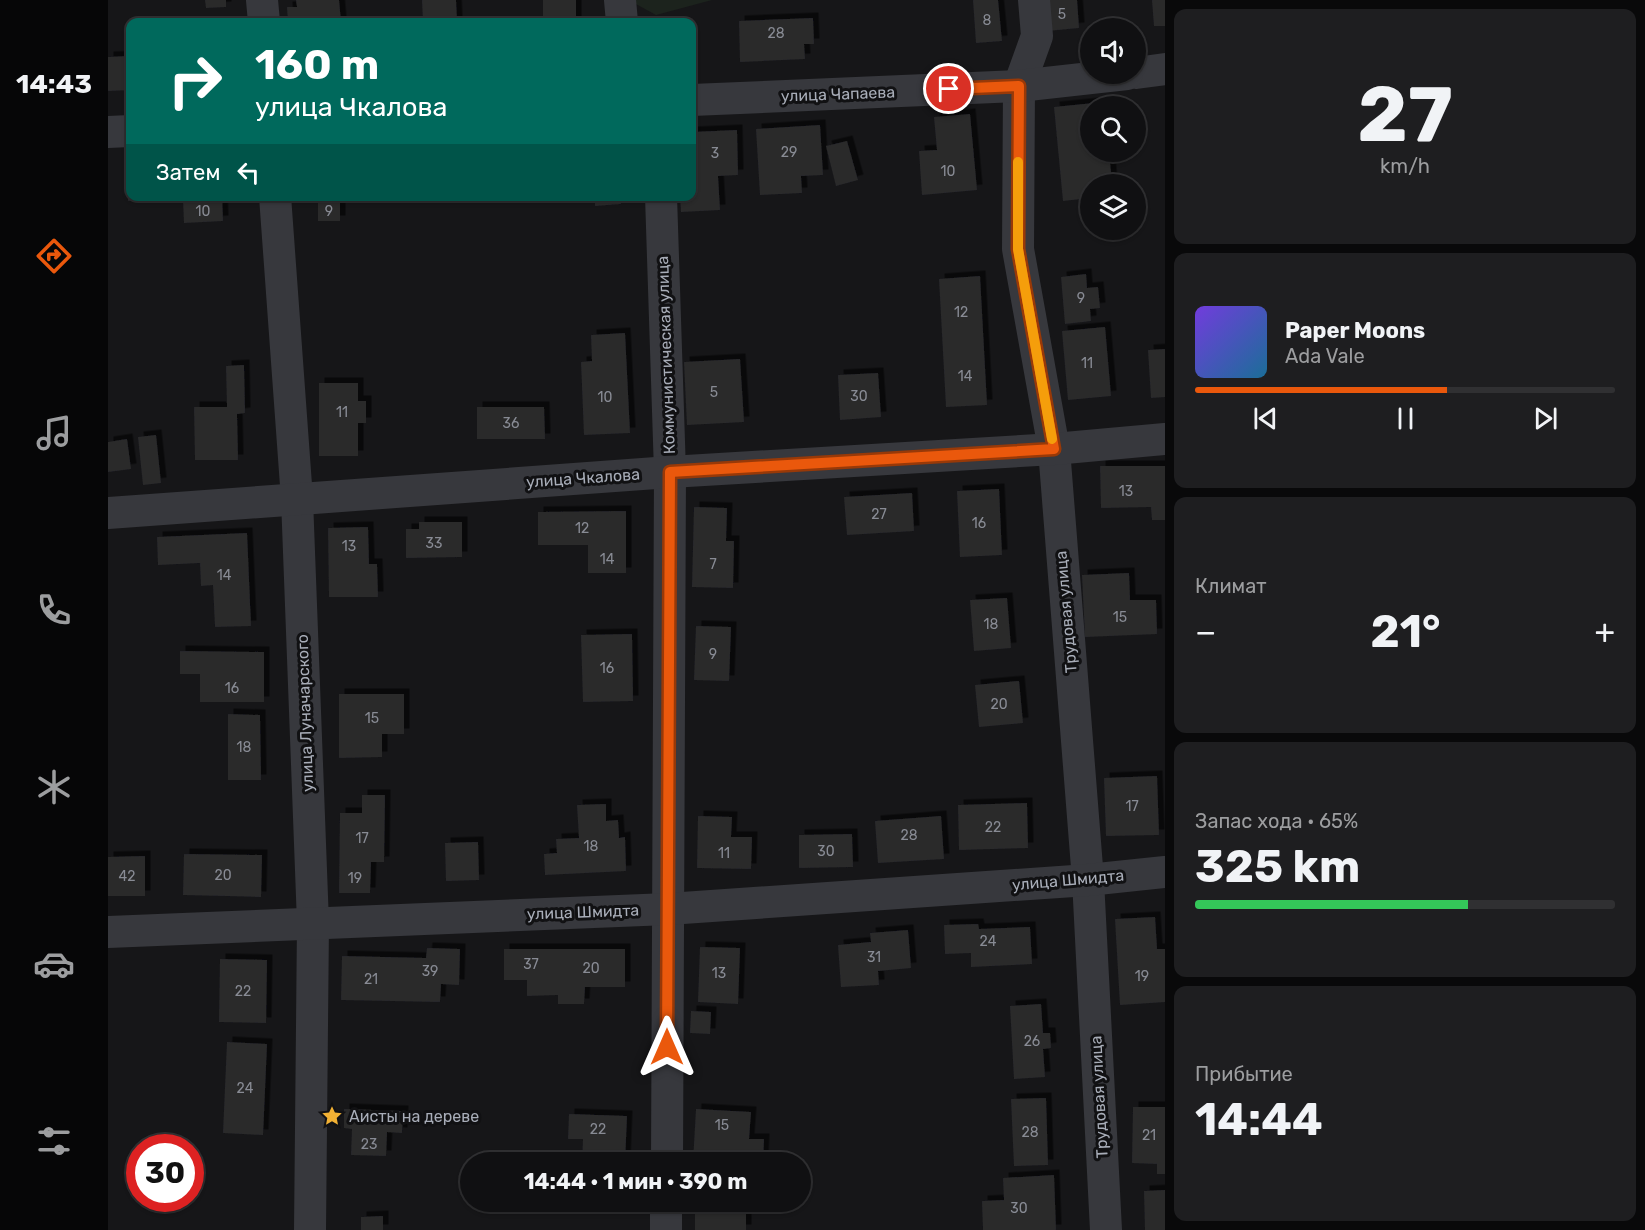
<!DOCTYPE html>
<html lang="ru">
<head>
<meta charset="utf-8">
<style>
  body { margin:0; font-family:Rubik,sans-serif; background:#1e1e20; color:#f1f3f6; height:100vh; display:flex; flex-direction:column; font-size:22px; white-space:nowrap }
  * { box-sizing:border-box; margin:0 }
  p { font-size:20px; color:#9c9d9f }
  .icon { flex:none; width:33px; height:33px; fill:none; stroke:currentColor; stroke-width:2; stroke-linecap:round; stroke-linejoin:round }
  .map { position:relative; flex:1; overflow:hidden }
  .drawer { display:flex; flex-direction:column; gap:9px; padding:9px; background:#09090a; width:480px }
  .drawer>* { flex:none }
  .banner { position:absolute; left:18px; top:18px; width:570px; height:183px; border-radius:12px; box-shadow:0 2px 4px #0004,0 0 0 2px #303032; background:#00695c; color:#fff; overflow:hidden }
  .buttons { position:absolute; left:972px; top:18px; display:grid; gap:12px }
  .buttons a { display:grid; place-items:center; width:66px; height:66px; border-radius:50%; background:#101012; box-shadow:0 2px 4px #0004,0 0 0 2px #303032; font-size:30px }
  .speed { position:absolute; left:18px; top:1134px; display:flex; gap:12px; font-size:30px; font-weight:700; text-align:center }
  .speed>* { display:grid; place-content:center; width:78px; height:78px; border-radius:50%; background:#101012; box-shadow:0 2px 4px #0004,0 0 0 2px #303032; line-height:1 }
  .speed .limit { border:9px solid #d22; background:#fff; color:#111 }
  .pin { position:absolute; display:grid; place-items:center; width:51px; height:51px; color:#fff; margin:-26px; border:3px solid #fff; border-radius:50%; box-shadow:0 2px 6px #0007 }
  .me { position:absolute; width:66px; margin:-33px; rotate:0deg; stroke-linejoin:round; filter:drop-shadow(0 0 4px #0008) }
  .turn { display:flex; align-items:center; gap:21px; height:126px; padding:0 30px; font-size:27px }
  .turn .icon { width:78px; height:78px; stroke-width:2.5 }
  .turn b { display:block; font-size:42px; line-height:51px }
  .then { display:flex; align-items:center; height:57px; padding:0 30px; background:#0003; gap:12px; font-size:22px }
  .big { font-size:45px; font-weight:700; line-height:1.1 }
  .drawer .tile { flex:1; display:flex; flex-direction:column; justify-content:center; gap:9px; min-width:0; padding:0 21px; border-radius:12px; background:#1e1e20 }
  .drawer .dial { align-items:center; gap:0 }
  .dial b { font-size:78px; line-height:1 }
  .song { display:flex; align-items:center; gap:18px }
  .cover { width:72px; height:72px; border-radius:9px; background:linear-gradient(135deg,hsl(260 70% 55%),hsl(200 70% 35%)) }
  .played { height:6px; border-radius:3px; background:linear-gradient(90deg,#ea580c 60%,#303032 60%) }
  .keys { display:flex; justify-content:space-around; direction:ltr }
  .heat { display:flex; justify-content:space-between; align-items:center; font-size:33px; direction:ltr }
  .charge { height:9px; border-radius:4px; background:linear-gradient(90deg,#34c759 65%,#303032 0) }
  .trip { position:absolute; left:352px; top:1152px; width:351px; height:60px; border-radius:30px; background:#101012; box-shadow:0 2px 4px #0004,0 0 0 2px #303032; font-weight:700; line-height:60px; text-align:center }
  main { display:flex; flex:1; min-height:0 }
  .menu { display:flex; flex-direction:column; width:108px; justify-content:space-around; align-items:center; background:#060607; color:#9c9d9f }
  .menu .icon { width:42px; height:42px }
  .menu .current { color:#ea580c }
  .menu b { font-size:27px; color:#f1f3f6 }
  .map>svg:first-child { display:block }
  .green { fill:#1c231d }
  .building { fill:#29292c; filter:url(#shadow) }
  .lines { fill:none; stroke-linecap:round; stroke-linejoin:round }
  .minor { stroke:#37383d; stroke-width:32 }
  .route-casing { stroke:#983908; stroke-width:15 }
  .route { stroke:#ea580c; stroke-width:10 }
  .slow { stroke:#f59e0b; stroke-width:10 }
  .labels { text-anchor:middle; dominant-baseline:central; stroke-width:6; stroke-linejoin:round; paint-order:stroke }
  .number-label { font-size:14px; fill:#888b94 }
  .street-label { font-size:16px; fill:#a8adb8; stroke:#111113 }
  .poi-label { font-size:16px; fill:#a8adb8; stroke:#111113; text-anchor:start }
</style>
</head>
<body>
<main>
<nav class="menu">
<b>14:43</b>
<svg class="icon current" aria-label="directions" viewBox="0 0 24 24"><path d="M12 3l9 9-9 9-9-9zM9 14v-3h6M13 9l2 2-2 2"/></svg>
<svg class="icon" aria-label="music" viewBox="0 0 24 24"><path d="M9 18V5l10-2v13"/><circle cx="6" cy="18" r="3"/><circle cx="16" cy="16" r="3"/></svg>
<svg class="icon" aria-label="phone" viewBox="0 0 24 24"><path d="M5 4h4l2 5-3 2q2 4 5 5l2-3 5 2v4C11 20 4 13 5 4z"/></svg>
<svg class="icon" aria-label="climate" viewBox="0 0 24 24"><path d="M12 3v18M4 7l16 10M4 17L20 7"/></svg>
<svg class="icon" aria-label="car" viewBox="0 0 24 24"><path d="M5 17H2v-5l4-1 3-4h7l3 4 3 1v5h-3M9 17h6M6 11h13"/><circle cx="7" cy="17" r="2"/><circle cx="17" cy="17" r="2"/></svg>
<svg class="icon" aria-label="filters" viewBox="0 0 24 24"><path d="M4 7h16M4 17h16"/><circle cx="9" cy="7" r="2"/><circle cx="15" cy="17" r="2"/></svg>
</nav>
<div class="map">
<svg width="1057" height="1230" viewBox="0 0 1057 1230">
  <defs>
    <filter id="shadow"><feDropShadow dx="5.5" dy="-5.5" stdDeviation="0" flood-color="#0009"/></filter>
  </defs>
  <rect width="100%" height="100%" fill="#161618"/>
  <path class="green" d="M528 0H604L548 15 528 4Z"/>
  <g class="building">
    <path d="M97 0H118V7L98 8Z"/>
    <path d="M188 0H231L233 22H180L179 7H189Z"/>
    <path d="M314 0H348L349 22H315Z"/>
    <rect x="435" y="0" width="33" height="22"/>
    <path d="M865 0H890L894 41 868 43Z"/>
    <path d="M937 0H969L971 28 939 31Z"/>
    <path d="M1044 0H1057V26H1046Z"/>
    <path d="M705 18 706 44H696L697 59 632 62 631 21Z"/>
    <path d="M22 56V90L0 91V57Z"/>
    <path d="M986 103V106H982V152H1001L1004 184H982V198L955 201 946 107Z"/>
    <path d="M862 114 869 190 814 195 811 151 829 150 826 117Z"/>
    <path d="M712 125 715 175 693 176 694 193 652 195 648 129Z"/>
    <path d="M629 130 630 175 610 176 612 210 573 212 572 196H584V132Z"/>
    <path d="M739 141 750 180 728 186 718 146Z"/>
    <path d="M19 163H22V196H114L115 221 76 223 75 199 20 201Z"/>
    <path d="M202 196H232V221H210V202H202Z"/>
    <path d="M487 196H512L513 204 487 206Z"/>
    <path d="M978 274 979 288 990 287 992 308 982 309 983 321 957 324 953 277Z"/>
    <path d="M872 276 879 405 838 407 831 279Z"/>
    <path d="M997 327 1003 396 960 400 954 331Z"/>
    <path d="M517 333 522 433 476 435 473 362 484 361 483 335Z"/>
    <path d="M1057 349V397L1043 398 1040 350Z"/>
    <path d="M632 359 636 422 579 425 576 362Z"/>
    <path d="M136 365 137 413 129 414 130 460H87L86 407H119L118 366Z"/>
    <path d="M770 373 773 417 732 420 730 375Z"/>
    <path d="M211 383H250V401H258V423H250V456H211Z"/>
    <path d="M369 407H436L437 439H369Z"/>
    <path d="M48 435 53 483 35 485 30 437Z"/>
    <path d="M19 439 23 469 0 472V442Z"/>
    <path d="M992 466H1057V520H1044L1043 507 993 508Z"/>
    <path d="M891 489 894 555 852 557 849 491Z"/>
    <path d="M804 493 806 531 739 535 736 497Z"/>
    <path d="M586 507 619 508 618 541H626L625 588 584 587Z"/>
    <path d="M518 511V573H480V545H430V512Z"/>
    <path d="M311 522H354V557L298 558V529H311Z"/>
    <path d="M260 527 261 564H269L270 597H221L220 528Z"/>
    <path d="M139 533 143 626 107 627 105 585 93 586 92 563 50 565 49 537Z"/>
    <path d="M1021 573 1022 600H1048L1049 634 977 637 974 575Z"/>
    <path d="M899 598 903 648 866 651 862 600Z"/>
    <path d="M588 626 623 627 621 681 586 680Z"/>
    <path d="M524 634 525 701 475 702 473 635Z"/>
    <path d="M72 651 156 652V702H92V674H72Z"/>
    <path d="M911 681 915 723 871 727 867 685Z"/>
    <path d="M231 694H296V734H274V757L231 758Z"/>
    <path d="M120 714 152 715 153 780H120Z"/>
    <path d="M1049 776 1051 835 998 836 996 778Z"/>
    <path d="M254 795H277L276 862H263L262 893H231L232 813H254Z"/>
    <path d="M919 803 920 848 851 850 850 805Z"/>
    <path d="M498 804V821L510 820 511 838 517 837 518 871 437 875 436 854 449 853 448 839 471 838 469 805Z"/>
    <path d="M590 816 624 817 623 837H644L643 869 589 868Z"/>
    <path d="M833 816 836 859 770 863 767 821Z"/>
    <path d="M744 834 745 867 691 868V835Z"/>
    <path d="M370 842 371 880 338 881 337 843Z"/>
    <path d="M76 854 154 855 153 897 75 895Z"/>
    <path d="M37 856V896H0V857Z"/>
    <path d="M1047 917 1049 949H1057V1002L1012 1005 1007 919Z"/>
    <path d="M870 924 871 929 922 927 924 964 863 967V953L837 954 836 925Z"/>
    <path d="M800 930 803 968 770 971 771 985 733 987 730 945 763 942 762 933Z"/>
    <path d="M592 947 632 948 630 1004 590 1002Z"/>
    <path d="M319 948 352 949 351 985 333 984 332 1002 233 1000 234 956 318 958Z"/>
    <path d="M396 949H517V987H477L476 1004H450V995L419 996V980H396Z"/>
    <path d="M112 959 159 960 158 1023 111 1022Z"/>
    <path d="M933 1004 935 1033H942L943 1048 935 1049 937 1077 906 1079 902 1006Z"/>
    <path d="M583 1011 603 1012 602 1034 582 1033Z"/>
    <path d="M119 1042 159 1044 155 1135 115 1133Z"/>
    <path d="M938 1098 940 1165 906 1166 903 1099Z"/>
    <path d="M1025 1107H1057V1174H1049V1164L1024 1163Z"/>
    <path d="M236 1109 295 1111 294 1133 279 1132 278 1156 243 1155 244 1129 236 1128Z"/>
    <path d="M588 1109 643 1112 641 1139H656L655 1162H585Z"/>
    <path d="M461 1114 519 1116 517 1162H474L475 1139H460Z"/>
    <path d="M946 1175 948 1230H875L874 1201 896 1200 895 1178Z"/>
    <path d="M1057 1190V1230H1037L1036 1191Z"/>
    <rect x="495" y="1202" width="23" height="11"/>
    <rect x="587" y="1202" width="51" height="28"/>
    <path d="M275 1216V1230H253V1217Z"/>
  </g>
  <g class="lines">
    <g class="minor">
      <path d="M154 0 156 22"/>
      <path d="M512 0 514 22"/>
      <path d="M926 0 929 36 911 86 910 249 946 449 980 880 998 1230"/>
      <path d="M1028 73 1057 69"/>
      <path d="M584 100 911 86 1019 74"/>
      <path d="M0 132 22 131"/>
      <path d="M167 196 189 499 205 923 202 1230"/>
      <path d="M553 196 562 472 559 1162"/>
      <path d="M0 513 562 472 946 449 1057 439"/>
      <path d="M0 932 560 909 980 880 1057 872"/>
      <path d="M558 1230V1202"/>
    </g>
  </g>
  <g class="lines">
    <g class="route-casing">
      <path id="route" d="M559 1047 562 472 946 449 910 249 911 86 841 89"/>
    </g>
    <use href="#route" class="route"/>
    <path class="slow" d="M910 162V249L944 439"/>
  </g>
  <defs>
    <g id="sight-bare" transform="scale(1.62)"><path d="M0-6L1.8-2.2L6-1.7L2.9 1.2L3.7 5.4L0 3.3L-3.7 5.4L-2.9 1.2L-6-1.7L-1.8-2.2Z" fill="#f2b134" stroke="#111113" stroke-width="2.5" paint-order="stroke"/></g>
  </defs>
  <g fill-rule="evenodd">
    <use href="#sight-bare" x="224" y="1116"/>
  </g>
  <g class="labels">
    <g class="number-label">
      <text x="954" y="14">5</text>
      <text x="879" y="20">8</text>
      <text x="668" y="33">28</text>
      <text x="681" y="152">29</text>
      <text x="607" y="153">3</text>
      <text x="840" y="171">10</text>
      <text x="95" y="211">10</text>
      <text x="221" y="211">9</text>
      <text x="973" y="298">9</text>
      <text x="853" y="312">12</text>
      <text x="979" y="363">11</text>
      <text x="857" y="376">14</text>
      <text x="606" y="392">5</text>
      <text x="751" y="396">30</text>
      <text x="497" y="397">10</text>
      <text x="234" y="412">11</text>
      <text x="403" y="423">36</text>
      <text x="1018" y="491">13</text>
      <text x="771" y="514">27</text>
      <text x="871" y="523">16</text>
      <text x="474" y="528">12</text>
      <text x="326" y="543">33</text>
      <text x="241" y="546">13</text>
      <text x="499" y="559">14</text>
      <text x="605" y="564">7</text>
      <text x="116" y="575">14</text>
      <text x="1012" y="617">15</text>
      <text x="883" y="624">18</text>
      <text x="605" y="654">9</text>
      <text x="499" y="668">16</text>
      <text x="124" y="688">16</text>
      <text x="891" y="704">20</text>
      <text x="264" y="718">15</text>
      <text x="136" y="747">18</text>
      <text x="1024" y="806">17</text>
      <text x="885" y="827">22</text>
      <text x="801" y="835">28</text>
      <text x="254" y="838">17</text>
      <text x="483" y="846">18</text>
      <text x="718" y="851">30</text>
      <text x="616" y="853">11</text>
      <text x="115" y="875">20</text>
      <text x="19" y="876">42</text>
      <text x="247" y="878">19</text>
      <text x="880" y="941">24</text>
      <text x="766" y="957">31</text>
      <text x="423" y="964">37</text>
      <text x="483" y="968">20</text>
      <text x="322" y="971">39</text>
      <text x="611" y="973">13</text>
      <text x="1034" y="976">19</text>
      <text x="263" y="979">21</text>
      <text x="135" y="991">22</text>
      <text x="924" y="1041">26</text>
      <text x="137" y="1088">24</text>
      <text x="614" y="1125">15</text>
      <text x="490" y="1129">22</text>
      <text x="922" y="1132">28</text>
      <text x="1041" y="1135">21</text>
      <text x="261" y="1144">23</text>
      <text x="911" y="1208">30</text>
    </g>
    <g class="street-label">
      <text transform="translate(730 94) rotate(-2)">улица Чапаева</text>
      <text transform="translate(558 355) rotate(-92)">Коммунистическая улица</text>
      <text transform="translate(475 478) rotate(-4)">улица Чкалова</text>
      <text transform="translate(958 612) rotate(-95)">Трудовая улица</text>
      <text transform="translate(197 713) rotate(-92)">улица Луначарского</text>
      <text transform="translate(960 880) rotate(-5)">улица Шмидта</text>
      <text transform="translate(475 912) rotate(-2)">улица Шмидта</text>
      <text transform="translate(991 1097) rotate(-93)">Трудовая улица</text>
    </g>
    <g class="poi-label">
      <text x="241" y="1116">Аисты на дереве</text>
    </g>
  </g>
</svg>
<div class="buttons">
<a><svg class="icon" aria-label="sound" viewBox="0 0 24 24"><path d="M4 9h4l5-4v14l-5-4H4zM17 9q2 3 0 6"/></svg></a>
<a><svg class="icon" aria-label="search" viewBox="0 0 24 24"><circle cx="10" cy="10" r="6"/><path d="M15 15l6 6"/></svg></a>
<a><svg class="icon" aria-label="layers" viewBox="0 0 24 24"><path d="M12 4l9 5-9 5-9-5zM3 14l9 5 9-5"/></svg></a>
</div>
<div class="speed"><div class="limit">30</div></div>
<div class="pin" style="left:841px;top:89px;background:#d93025"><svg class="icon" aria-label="arrive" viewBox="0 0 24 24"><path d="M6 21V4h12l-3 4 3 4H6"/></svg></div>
<svg class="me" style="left:559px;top:1047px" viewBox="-20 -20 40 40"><path d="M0-17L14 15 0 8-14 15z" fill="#ea580c" stroke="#fff" stroke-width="4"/></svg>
<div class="trip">14:44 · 1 мин · 390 m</div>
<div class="banner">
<div class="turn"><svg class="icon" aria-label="right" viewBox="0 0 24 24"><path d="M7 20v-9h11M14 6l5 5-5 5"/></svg><div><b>160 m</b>улица Чкалова</div></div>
<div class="then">Затем<svg class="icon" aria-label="left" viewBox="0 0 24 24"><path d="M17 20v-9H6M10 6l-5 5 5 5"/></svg></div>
</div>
</div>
<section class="drawer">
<div class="tile dial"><b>27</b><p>km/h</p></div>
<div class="tile">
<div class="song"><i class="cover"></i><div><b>Paper Moons</b><p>Ada Vale</p></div></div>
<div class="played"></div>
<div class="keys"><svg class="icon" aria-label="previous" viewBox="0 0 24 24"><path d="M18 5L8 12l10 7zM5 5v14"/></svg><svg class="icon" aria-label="pause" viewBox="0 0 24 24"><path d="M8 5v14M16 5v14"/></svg><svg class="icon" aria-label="next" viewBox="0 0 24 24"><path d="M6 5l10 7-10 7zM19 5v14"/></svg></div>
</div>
<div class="tile"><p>Климат</p>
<div class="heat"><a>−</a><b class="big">21°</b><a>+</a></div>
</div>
<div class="tile"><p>Запас хода · 65%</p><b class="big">325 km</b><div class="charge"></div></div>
<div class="tile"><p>Прибытие</p><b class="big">14:44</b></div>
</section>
</main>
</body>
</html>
